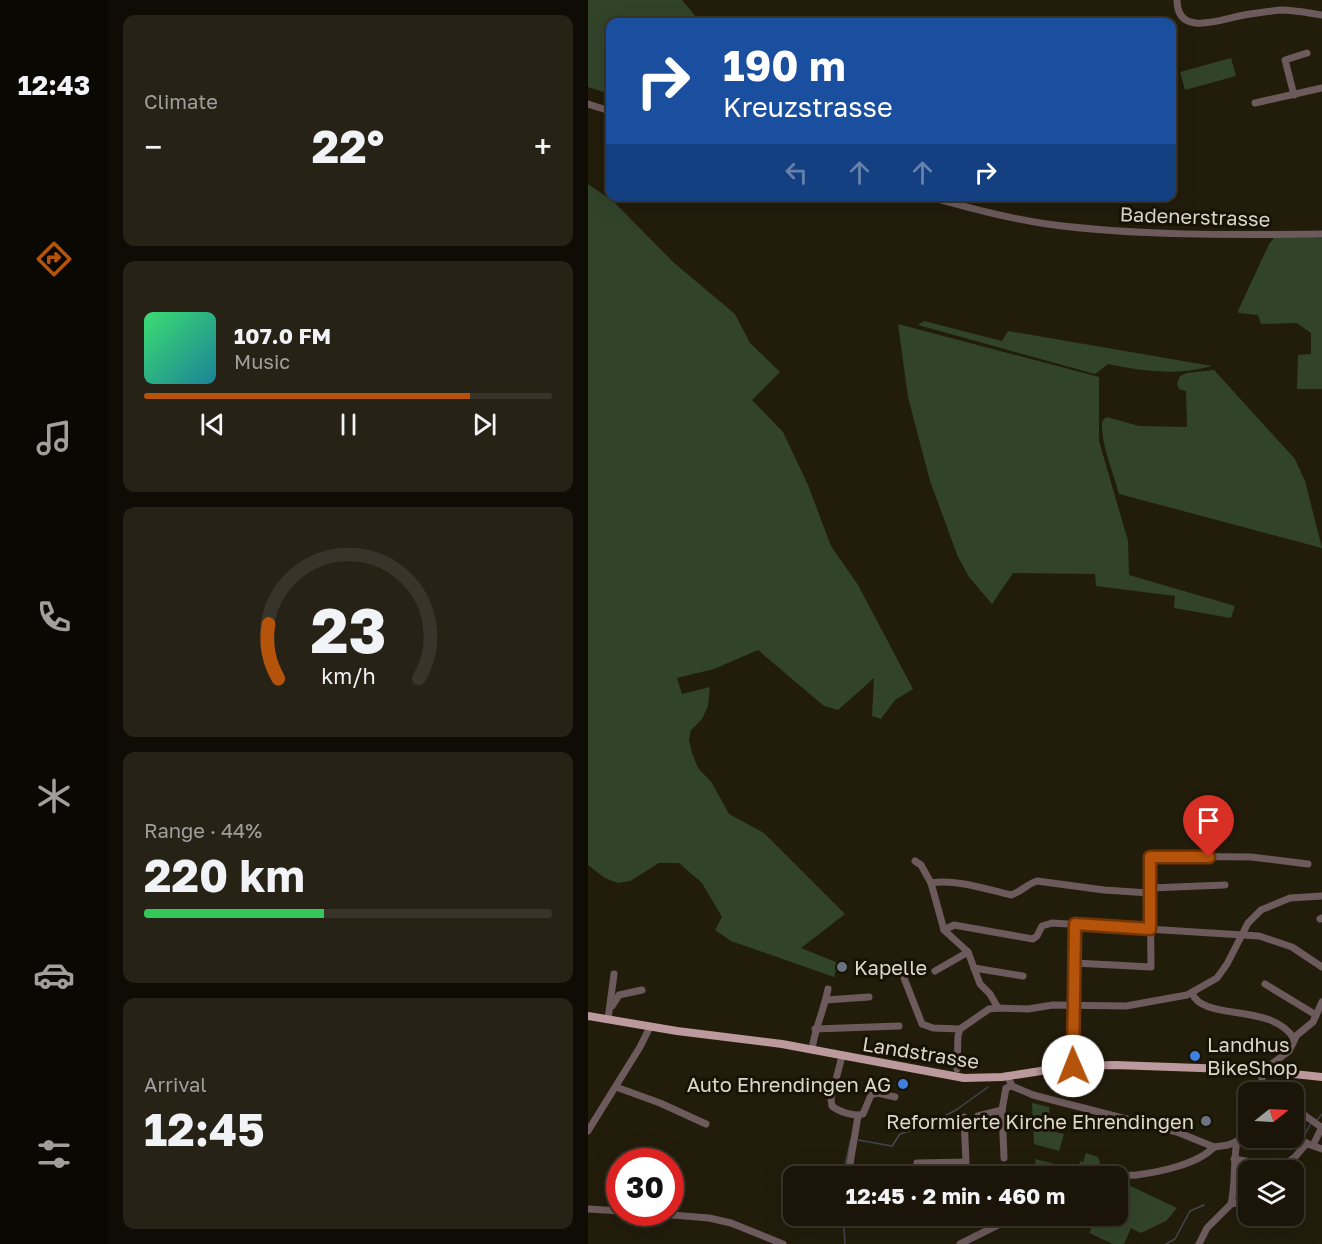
<!DOCTYPE html>
<html lang="en">
<head>
<meta charset="utf-8">
<style>
  body { margin:0; font-family:"Golos Text",sans-serif; background:#272216; color:#f1f3f6; height:100vh; display:flex; flex-direction:column; font-size:22px; white-space:nowrap }
  * { box-sizing:border-box; margin:0 }
  p { font-size:20px; color:#9f9f9c }
  .icon { flex:none; width:33px; height:33px; fill:none; stroke:currentColor; stroke-width:2; stroke-linecap:round; stroke-linejoin:round }
  .map { position:relative; flex:1; overflow:hidden }
  .panel { display:flex; flex-direction:column; gap:15px; padding:15px; background:#0e0c04; width:480px }
  .panel>* { flex:none }
  .hud { position:absolute; left:18px; top:18px; width:570px; height:183px; border-radius:12px; box-shadow:0 6px 24px #0002,0 0 0 2px #383429; background:#1a4fa0; color:#fff; overflow:hidden }
  .needle { width:39px; rotate:72deg }
  .buttons { position:absolute; left:650px; top:1082px; display:grid; gap:12px }
  .buttons a { display:grid; place-items:center; width:66px; height:66px; border-radius:12px; background:#1a1508; box-shadow:0 6px 24px #0002,0 0 0 2px #383429; font-size:30px }
  .speed { position:absolute; left:18px; top:1148px; display:flex; gap:12px; font-size:30px; font-weight:700; text-align:center }
  .speed>* { display:grid; place-content:center; width:78px; height:78px; border-radius:50%; background:#1a1508; box-shadow:0 6px 24px #0002,0 0 0 2px #383429; line-height:1 }
  .speed .limit { border:9px solid #d22; background:#fff; color:#111 }
  .pin { position:absolute; display:grid; place-items:center; width:51px; height:51px; color:#fff; margin:-62px -26px; border-radius:50% 50% 50% 0; rotate:-45deg; box-shadow:0 0 6px #0007 }
  .pin .icon { rotate:45deg }
  .me { position:absolute; width:66px; margin:-33px; rotate:359deg; stroke-linejoin:round; filter:drop-shadow(0 0 4px #0008) }
  .turn { display:flex; align-items:center; gap:21px; height:126px; padding:0 18px; font-size:27px }
  .turn .icon { width:78px; height:78px; stroke-width:2.5 }
  .turn b { display:block; font-size:42px; line-height:51px }
  .lanes { display:flex; align-items:center; height:57px; padding:0 18px; background:#0003; justify-content:center; gap:30px; direction:ltr }
  .lanes .off { opacity:.35 }
  .big { font-size:45px; font-weight:700; line-height:1.1 }
  .panel .card { flex:1; display:flex; flex-direction:column; justify-content:center; gap:9px; min-width:0; padding:0 21px; border-radius:12px; background:#272216 }
  .panel .dial { align-items:center; gap:0 }
  .dial svg { height:156px; overflow:visible; fill:none; stroke:#383429; stroke-width:7; stroke-linecap:round; text-anchor:middle }
  .dial text { fill:#f1f3f6; stroke:none }
  .song { display:flex; align-items:center; gap:18px }
  .cover { width:72px; height:72px; border-radius:9px; background:linear-gradient(135deg,hsl(140 70% 55%),hsl(190 70% 35%)) }
  .played { height:6px; border-radius:3px; background:linear-gradient(90deg,#b45309 80%,#383429 80%) }
  .keys { display:flex; justify-content:space-around; direction:ltr }
  .heat { display:flex; justify-content:space-between; align-items:center; font-size:33px; direction:ltr }
  .charge { height:9px; border-radius:4px; background:linear-gradient(90deg,#34c759 44%,#383429 0) }
  .trip { position:absolute; left:195px; top:1166px; width:345px; height:60px; border-radius:12px; background:#1a1508; box-shadow:0 6px 24px #0002,0 0 0 2px #383429; font-weight:700; line-height:60px; text-align:center }
  main { display:flex; flex:1; min-height:0 }
  .dock { display:flex; flex-direction:column; width:108px; justify-content:space-around; align-items:center; background:#0a0803; color:#9f9f9c }
  .dock .icon { width:42px; height:42px }
  .dock .selected { color:#b45309 }
  .dock b { font-size:27px; color:#f1f3f6 }
  .map>svg:first-child { display:block }
  .green { fill:#31442a }
  .lines { fill:none; stroke-linecap:round; stroke-linejoin:round }
  .stream { stroke:#42464c; stroke-width:1.5 }
  .minor { stroke:#6c5a5c; stroke-width:7 }
  .major { stroke:#bc999d; stroke-width:8 }
  .route-casing { stroke:#753606; stroke-width:15 }
  .route { stroke:#b45309; stroke-width:10 }
  .worship-dot { fill:#6b7280; stroke:#181304; stroke-width:2 }
  .shop-dot { fill:#3f7fe0; stroke:#181304; stroke-width:2 }
  .labels { text-anchor:middle; dominant-baseline:central; stroke-width:6; stroke-linejoin:round; paint-order:stroke }
  .street-label { font-size:20px; fill:#dcd8ce; stroke:#181304 }
  .poi-label { font-size:20px; fill:#dcd8ce; stroke:#181304; text-anchor:start }
</style>
</head>
<body>
<main>
<nav class="dock">
<b>12:43</b>
<svg class="icon selected" aria-label="directions" viewBox="0 0 24 24"><path d="M12 3l9 9-9 9-9-9zM9 14v-3h6M13 9l2 2-2 2"/></svg>
<svg class="icon" aria-label="music" viewBox="0 0 24 24"><path d="M9 18V5l10-2v13"/><circle cx="6" cy="18" r="3"/><circle cx="16" cy="16" r="3"/></svg>
<svg class="icon" aria-label="phone" viewBox="0 0 24 24"><path d="M5 4h4l2 5-3 2q2 4 5 5l2-3 5 2v4C11 20 4 13 5 4z"/></svg>
<svg class="icon" aria-label="climate" viewBox="0 0 24 24"><path d="M12 3v18M4 7l16 10M4 17L20 7"/></svg>
<svg class="icon" aria-label="car" viewBox="0 0 24 24"><path d="M5 17H2v-5l4-1 3-4h7l3 4 3 1v5h-3M9 17h6M6 11h13"/><circle cx="7" cy="17" r="2"/><circle cx="17" cy="17" r="2"/></svg>
<svg class="icon" aria-label="filters" viewBox="0 0 24 24"><path d="M4 7h16M4 17h16"/><circle cx="9" cy="7" r="2"/><circle cx="15" cy="17" r="2"/></svg>
</nav>
<section class="panel">
<div class="card"><p>Climate</p>
<div class="heat"><a>−</a><b class="big">22°</b><a>+</a></div>
</div>
<div class="card">
<div class="song"><i class="cover"></i><div><b>107.0 FM</b><p>Music</p></div></div>
<div class="played"></div>
<div class="keys"><svg class="icon" aria-label="previous" viewBox="0 0 24 24"><path d="M18 5L8 12l10 7zM5 5v14"/></svg><svg class="icon" aria-label="pause" viewBox="0 0 24 24"><path d="M8 5v14M16 5v14"/></svg><svg class="icon" aria-label="next" viewBox="0 0 24 24"><path d="M6 5l10 7-10 7zM19 5v14"/></svg></div>
</div>
<div class="card dial"><svg viewBox="0 0 100 80">
<path d="M14 69A42 42 0 1 1 86 69"/>
<path d="M14 69A42 42 0 0 1 9 41" stroke="#b45309"/>
<text x="50" y="56" font-size="32" font-weight="700">23</text>
<text x="50" y="72" font-size="11">km/h</text>
</svg></div>
<div class="card"><p>Range · 44%</p><b class="big">220 km</b><div class="charge"></div></div>
<div class="card"><p>Arrival</p><b class="big">12:45</b></div>
</section>
<div class="map">
<svg width="734" height="1244" viewBox="0 0 734 1244">
  <rect width="100%" height="100%" fill="#221c0b"/>
  <g class="green">
    <path d="M0 0H94L112 22H22V94L0 87Z"/>
    <path d="M643 58 648 76 597 90 592 72Z"/>
    <path d="M0 184 25 201 85 262 147 314 162 343 192 372 164 400 195 432 220 485 243 546 270 585 325 689 307 700 293 719 284 716 286 678 250 710 236 706 170 650 126 669 89 678 94 694 122 687 120 706 114 719 103 730 101 740 104 753 110 768 124 783 141 814 176 833 257 914 213 948 250 963 246 977 143 941 127 930 134 917 114 883 91 863H71L42 881 30 883 17 878 0 865Z"/>
    <path d="M686 238H734V389H709L710 355 723 354V333L709 323 673 324 670 315 651 313 650 311 681 244Z"/>
    <path d="M336 321 414 341 420 331 624 366C590 376 554 371 520 364L507 374 330 325Z"/>
    <path d="M310 324 511 377V441L540 541 541 575 647 606 643 618 586 608 587 596 508 586 507 574 425 573 404 604 381 577 370 557 342 481 320 397Z"/>
    <path d="M626 370 707 459 717 481 734 548 531 494C526 474 513 444 514 424 515 419 516 419 519 417L551 426 599 427 598 391 591 389 589 384 592 376 599 373Z"/>
    <path d="M444 1103 461 1107 463 1131 476 1134 471 1151 446 1144Z"/>
    <path d="M498 1153 510 1157 515 1172C489 1178 474 1171 448 1171L447 1159 490 1170 492 1161 495 1162Z"/>
    <path d="M532 1181 589 1208 578 1221 553 1233 543 1228 536 1244H525L501 1233 509 1215H530V1186Z"/>
  </g>
  <g class="lines">
    <g class="stream">
      <path d="M729 1120 734 1114"/>
      <path d="M715 1138 723 1123"/>
      <path d="M270 1140 304 1146 312 1134 337 1126 368 1110 400 1087"/>
      <path d="M258 1176 256 1170 263 1139"/>
      <path d="M257 1244 256 1229 260 1215"/>
      <path d="M578 1244 587 1239 602 1211 616 1205"/>
    </g>
    <g class="minor">
      <path d="M589 0C589 38 634 19 656 15 668 13 681 11 693 10 706 10 721 13 734 15"/>
      <path d="M706 95 697 60 719 53"/>
      <path d="M667 103 734 88"/>
      <path d="M0 104 22 111"/>
      <path d="M338 196C378 207 418 218 459 224 549 236 643 235 734 234"/>
      <path d="M559 856 663 857 720 864"/>
      <path d="M327 861 333 865 343 883 356 930 380 952 392 984 402 994 410 1008"/>
      <path d="M343 883C369 879 397 889 423 895 433 892 439 884 449 881L516 890 561 893"/>
      <path d="M562 888 637 885"/>
      <path d="M732 919 734 918"/>
      <path d="M356 930 366 925 445 939 449 936 454 926 464 923 671 936 704 947 734 967"/>
      <path d="M487 963 563 967 562 857"/>
      <path d="M386 968 435 976"/>
      <path d="M347 971 380 952"/>
      <path d="M319 973 316 978 334 1024 345 1028 372 1029"/>
      <path d="M677 984 728 1015"/>
      <path d="M604 993C615 1022 685 1002 706 1039"/>
      <path d="M238 1000 281 997"/>
      <path d="M24 1006 31 995 54 990"/>
      <path d="M20 1019 26 974"/>
      <path d="M227 1029 311 1026"/>
      <path d="M224 1049C227 1028 236 1010 240 989"/>
      <path d="M254 1056 243 1099 244 1106C251 1112 267 1117 275 1114L283 1095 290 1093 307 1097"/>
      <path d="M485 1066 487 924"/>
      <path d="M369 1069 370 1036 372 1029 401 1009 410 1008 440 1009 465 1005 538 1006 599 995 629 978 639 964 660 923 673 910 702 898 734 896"/>
      <path d="M674 1071V1082L677 1092"/>
      <path d="M681 1071V1067L685 1063 701 1051 709 1035 725 1022 734 1002"/>
      <path d="M420 1077 424 1086 445 1095 589 1132 626 1147 640 1145 660 1137"/>
      <path d="M28 1087 72 1103 118 1124"/>
      <path d="M705 1107 733 1127"/>
      <path d="M390 1116 414 1110"/>
      <path d="M0 1131 52 1047 62 1027"/>
      <path d="M699 1137 734 1149"/>
      <path d="M725 1145 734 1127"/>
      <path d="M416 1158 414 1110 418 1088 424 1086"/>
      <path d="M646 1159 669 1163 690 1170"/>
      <path d="M690 1170 707 1157 719 1143"/>
      <path d="M269 1176 262 1173 261 1170 270 1116"/>
      <path d="M330 1176 329 1163 378 1162 376 1117"/>
      <path d="M516 1176C527 1174 537 1176 548 1175 572 1172 610 1164 626 1147"/>
      <path d="M643 1204C648 1182 645 1162 649 1141"/>
      <path d="M0 1209 32 1211"/>
      <path d="M47 1212 121 1218 143 1223 195 1244"/>
      <path d="M372 1244 430 1215"/>
      <path d="M611 1244 619 1228 643 1204 660 1201"/>
    </g>
    <path class="major" d="M0 1016 89 1031 194 1044 376 1078 414 1077 485 1066 527 1065 668 1070 734 1077"/>
  </g>
  <g class="lines">
    <g class="route-casing">
      <path id="route" d="M485 1066 487 924 562 929V857H621"/>
    </g>
    <use href="#route" class="route"/>
  </g>
  <g class="worship-dot">
    <circle cx="254" cy="967" r="6"/>
    <circle cx="618" cy="1121" r="6"/>
  </g>
  <g class="shop-dot">
    <circle cx="607" cy="1056" r="6"/>
    <circle cx="315" cy="1084" r="6"/>
  </g>
  <g class="labels">
    <g class="street-label">
      <text transform="translate(607 216) rotate(2)">Badenerstrasse</text>
      <text transform="translate(333 1052) rotate(9)">Landstrasse</text>
    </g>
    <g class="poi-label">
      <text x="266" y="967">Kapelle</text>
      <text x="619" y="1044">Landhus<tspan x="619" dy="23">BikeShop</tspan></text>
      <text x="303" y="1084" text-anchor="end">Auto Ehrendingen AG</text>
      <text x="606" y="1121" text-anchor="end">Reformierte Kirche Ehrendingen</text>
    </g>
  </g>
</svg>
<div class="buttons">
<a><svg class="needle" viewBox="-14 -14 28 28"><path d="M0-13l5 13h-10z" fill="#e53935"/><path d="M0 13l5-13h-10z" fill="#9f9f9c"/></svg></a>
<a><svg class="icon" aria-label="layers" viewBox="0 0 24 24"><path d="M12 4l9 5-9 5-9-5zM3 14l9 5 9-5"/></svg></a>
</div>
<div class="speed"><div class="limit">30</div></div>
<div class="pin" style="left:621px;top:857px;background:#d93025"><svg class="icon" aria-label="arrive" viewBox="0 0 24 24"><path d="M6 21V4h12l-3 4 3 4H6"/></svg></div>
<svg class="me" style="left:485px;top:1066px" viewBox="-20 -20 40 40"><circle r="19" fill="#fff"/><path d="M0-13L10 11 0 6-10 11z" fill="#b45309"/></svg>
<div class="trip">12:45 · 2 min · 460 m</div>
<div class="hud">
<div class="turn"><svg class="icon" aria-label="right" viewBox="0 0 24 24"><path d="M7 20v-9h11M14 6l5 5-5 5"/></svg><div><b>190 m</b>Kreuzstrasse</div></div>
<div class="lanes"><svg class="icon off" aria-label="left" viewBox="0 0 24 24"><path d="M17 20v-9H6M10 6l-5 5 5 5"/></svg><svg class="icon off" aria-label="ahead" viewBox="0 0 24 24"><path d="M12 20V5M6 11l6-6 6 6"/></svg><svg class="icon off" aria-label="ahead" viewBox="0 0 24 24"><path d="M12 20V5M6 11l6-6 6 6"/></svg><svg class="icon" aria-label="right" viewBox="0 0 24 24"><path d="M7 20v-9h11M14 6l5 5-5 5"/></svg></div>
</div>
</div>
</main>
</body>
</html>
